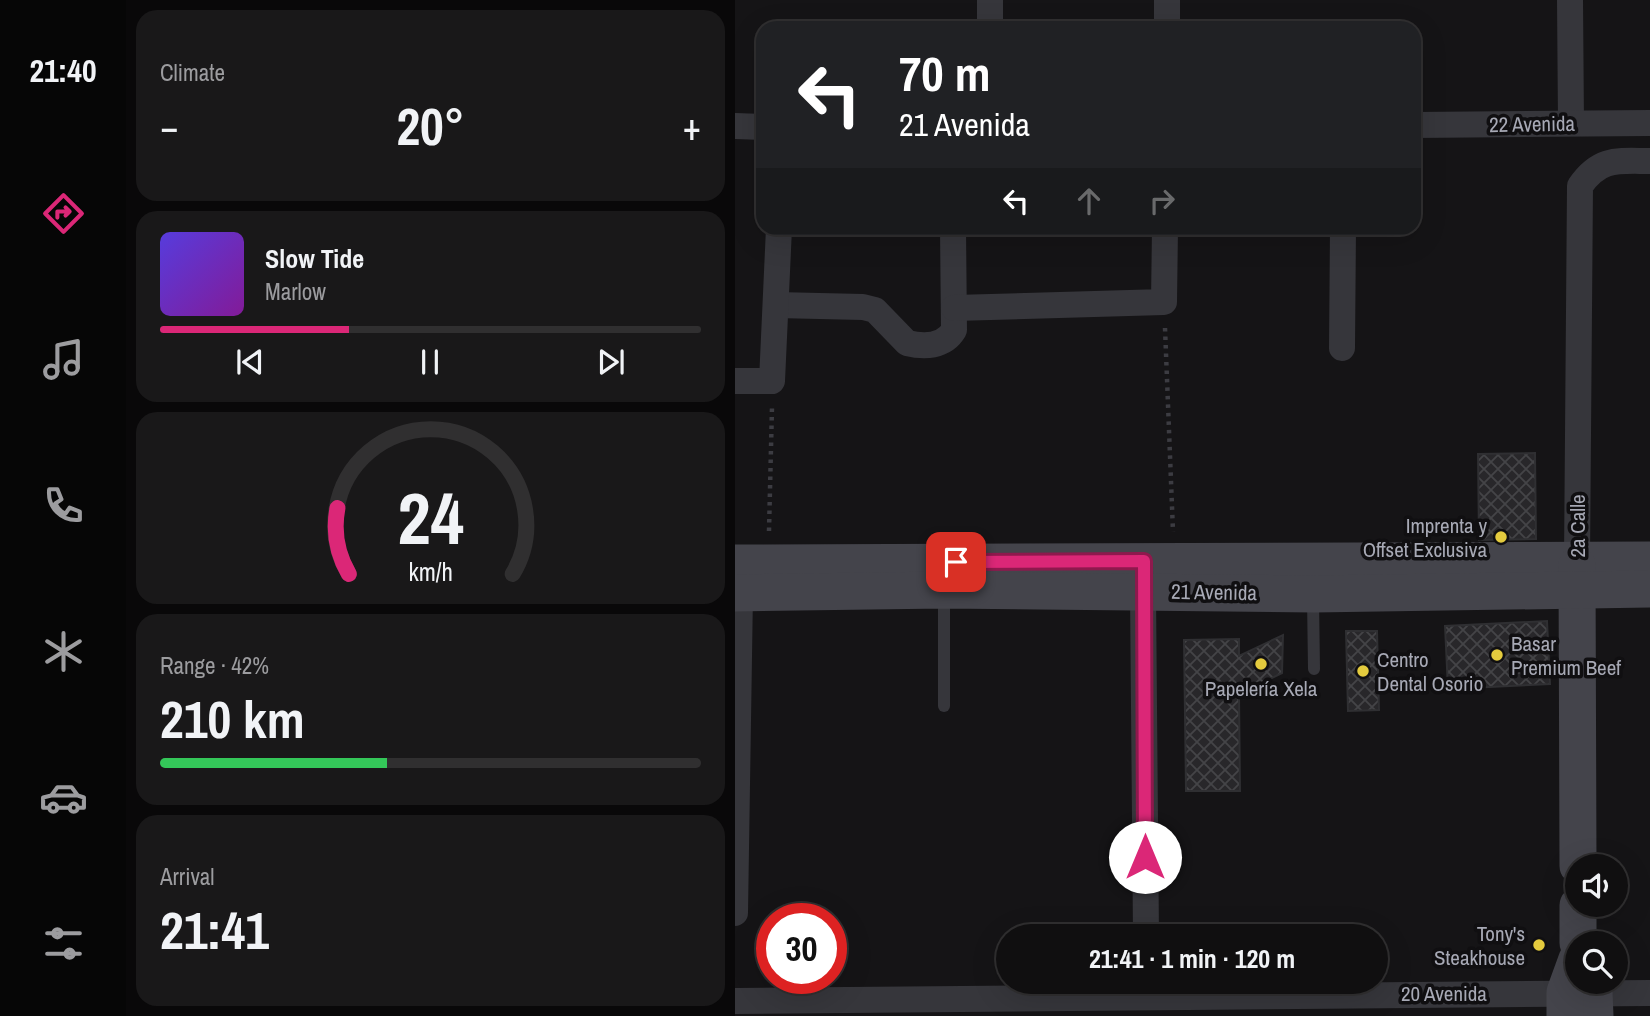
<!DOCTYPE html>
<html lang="en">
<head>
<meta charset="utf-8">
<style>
  body { margin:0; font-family:"Archivo Narrow",sans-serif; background:#191819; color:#f1f3f6; height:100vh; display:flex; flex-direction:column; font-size:26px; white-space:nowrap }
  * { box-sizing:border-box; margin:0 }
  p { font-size:23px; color:#9c9c9f }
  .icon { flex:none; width:38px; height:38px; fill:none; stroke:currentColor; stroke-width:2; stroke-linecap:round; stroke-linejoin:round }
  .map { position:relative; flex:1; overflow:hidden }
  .details { display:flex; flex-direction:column; gap:10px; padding:10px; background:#090809; width:609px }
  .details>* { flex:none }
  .top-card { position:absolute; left:21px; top:21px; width:665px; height:214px; border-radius:21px; box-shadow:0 7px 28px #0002,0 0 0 2px #302f30; background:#202124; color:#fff; overflow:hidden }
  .buttons { position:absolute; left:830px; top:854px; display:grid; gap:14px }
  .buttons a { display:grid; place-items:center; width:63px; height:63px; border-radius:50%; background:#100f10; box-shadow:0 7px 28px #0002,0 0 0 2px #302f30; font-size:35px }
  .speed { position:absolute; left:21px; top:903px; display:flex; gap:14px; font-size:35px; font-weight:700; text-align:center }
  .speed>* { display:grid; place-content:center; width:91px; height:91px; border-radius:50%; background:#100f10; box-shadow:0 7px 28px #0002,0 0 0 2px #302f30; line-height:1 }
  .speed .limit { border:10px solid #d22; background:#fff; color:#111 }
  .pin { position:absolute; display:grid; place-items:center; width:60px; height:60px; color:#fff; margin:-30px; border-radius:14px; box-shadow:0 4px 10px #0006 }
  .me { position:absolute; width:77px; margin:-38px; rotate:0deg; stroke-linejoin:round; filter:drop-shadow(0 0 5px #0008) }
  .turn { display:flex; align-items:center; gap:24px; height:147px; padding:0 28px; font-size:32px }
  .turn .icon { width:91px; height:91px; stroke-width:2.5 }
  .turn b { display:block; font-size:49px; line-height:60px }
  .lanes { display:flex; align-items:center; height:66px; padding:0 28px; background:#0003; justify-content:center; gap:35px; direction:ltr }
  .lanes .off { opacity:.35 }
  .big { font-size:52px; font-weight:700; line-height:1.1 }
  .details .widget { flex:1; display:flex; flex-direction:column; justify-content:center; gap:10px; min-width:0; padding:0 24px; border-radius:21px; background:#191819 }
  .details .dial { align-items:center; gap:0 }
  .dial svg { height:182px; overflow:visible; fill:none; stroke:#302f30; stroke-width:7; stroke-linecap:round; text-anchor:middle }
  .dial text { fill:#f1f3f6; stroke:none }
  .song { display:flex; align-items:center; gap:21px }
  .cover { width:84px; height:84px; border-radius:10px; background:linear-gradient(135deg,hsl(250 70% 55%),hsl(290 70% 35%)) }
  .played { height:7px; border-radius:4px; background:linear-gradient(90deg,#db2777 35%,#302f30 35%) }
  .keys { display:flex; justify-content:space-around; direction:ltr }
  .heat { display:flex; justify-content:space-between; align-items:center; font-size:38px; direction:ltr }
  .charge { height:10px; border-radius:5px; background:linear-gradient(90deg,#34c759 42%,#302f30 0) }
  .trip { position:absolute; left:261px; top:924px; width:392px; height:70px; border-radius:35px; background:#100f10; box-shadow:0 7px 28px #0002,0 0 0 2px #302f30; font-weight:700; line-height:70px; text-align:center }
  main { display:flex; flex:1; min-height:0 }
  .dock { display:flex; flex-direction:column; width:126px; justify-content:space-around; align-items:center; background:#060606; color:#9c9c9f }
  .dock .icon { width:49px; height:49px }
  .dock .selected { color:#db2777 }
  .dock b { font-size:32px; color:#f1f3f6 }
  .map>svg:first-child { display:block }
  .building { fill:url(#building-cross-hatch); stroke:#2f2f32; stroke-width:2 }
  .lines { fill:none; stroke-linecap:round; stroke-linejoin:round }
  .path { stroke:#3c3c42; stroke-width:4.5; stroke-dasharray:3.5 5; stroke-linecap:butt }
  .lane { stroke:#36363b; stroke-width:12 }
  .street { stroke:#36363b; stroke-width:26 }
  .secondary { stroke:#44444b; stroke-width:37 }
  .route-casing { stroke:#8e194d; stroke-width:18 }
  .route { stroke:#db2777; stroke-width:12 }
  .poi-dot { fill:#e4cb3e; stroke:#100f11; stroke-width:2.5 }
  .labels { text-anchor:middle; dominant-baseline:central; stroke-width:7; stroke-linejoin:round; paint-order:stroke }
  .street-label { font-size:21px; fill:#a7a9b5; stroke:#100f11 }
  .poi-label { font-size:21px; fill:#a7a9b5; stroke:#100f11; text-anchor:end }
</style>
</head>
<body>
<main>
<nav class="dock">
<b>21:40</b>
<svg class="icon selected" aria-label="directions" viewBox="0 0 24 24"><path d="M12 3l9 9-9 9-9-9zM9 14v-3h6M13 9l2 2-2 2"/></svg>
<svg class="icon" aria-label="music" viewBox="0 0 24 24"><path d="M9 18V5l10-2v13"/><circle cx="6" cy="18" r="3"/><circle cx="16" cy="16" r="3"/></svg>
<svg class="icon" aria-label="phone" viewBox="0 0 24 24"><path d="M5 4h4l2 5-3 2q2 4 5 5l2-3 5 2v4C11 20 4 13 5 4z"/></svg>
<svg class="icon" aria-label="climate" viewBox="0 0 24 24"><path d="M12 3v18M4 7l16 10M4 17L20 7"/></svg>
<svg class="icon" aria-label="car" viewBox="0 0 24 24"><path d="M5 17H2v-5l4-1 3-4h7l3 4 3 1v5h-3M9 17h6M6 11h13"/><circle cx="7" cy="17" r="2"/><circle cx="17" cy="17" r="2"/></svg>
<svg class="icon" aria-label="filters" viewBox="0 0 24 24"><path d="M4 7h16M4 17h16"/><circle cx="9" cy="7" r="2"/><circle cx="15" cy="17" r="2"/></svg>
</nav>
<section class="details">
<div class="widget"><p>Climate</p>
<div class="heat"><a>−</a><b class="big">20°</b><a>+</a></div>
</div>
<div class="widget">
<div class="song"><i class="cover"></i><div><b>Slow Tide</b><p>Marlow</p></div></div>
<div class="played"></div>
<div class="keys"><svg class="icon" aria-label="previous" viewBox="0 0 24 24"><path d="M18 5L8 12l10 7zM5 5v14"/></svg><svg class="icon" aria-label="pause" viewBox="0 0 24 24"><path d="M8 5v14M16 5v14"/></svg><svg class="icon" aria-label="next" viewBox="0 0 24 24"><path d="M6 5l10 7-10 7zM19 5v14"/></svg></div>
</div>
<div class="widget dial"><svg viewBox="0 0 100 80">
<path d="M14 69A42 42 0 1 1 86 69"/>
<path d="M14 69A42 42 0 0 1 9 40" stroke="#db2777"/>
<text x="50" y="56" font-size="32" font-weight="700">24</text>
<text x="50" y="72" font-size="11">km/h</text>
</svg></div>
<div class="widget"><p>Range · 42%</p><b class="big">210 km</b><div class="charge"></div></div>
<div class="widget"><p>Arrival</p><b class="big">21:41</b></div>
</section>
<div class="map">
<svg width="915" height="1016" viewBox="0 0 915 1016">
  <defs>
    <pattern id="building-cross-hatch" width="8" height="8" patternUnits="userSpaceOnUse" patternTransform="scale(1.75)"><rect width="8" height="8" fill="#28272a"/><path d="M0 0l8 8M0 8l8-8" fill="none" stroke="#444447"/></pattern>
  </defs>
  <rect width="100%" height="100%" fill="#151416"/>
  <g class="building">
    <path d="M800 453 801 539 744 540 743 454Z"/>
    <path d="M812 621 815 684 713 689 710 626Z"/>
    <path d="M611 631H642L644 710 613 711Z"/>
    <path d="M548 635 547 673 504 694 505 791H451L449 640 504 639V656Z"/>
  </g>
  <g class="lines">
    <g class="path">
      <path d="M430 328 438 532"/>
      <path d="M34 531 37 407"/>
    </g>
    <g class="lane">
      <path d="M578 598 579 669"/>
      <path d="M209 706V594"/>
    </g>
    <g class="street">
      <path d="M835 0 836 123"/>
      <path d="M255 28V0"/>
      <path d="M432 28V0"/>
      <path d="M679 125 915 123"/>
      <path d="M0 126 28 127"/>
      <path d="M41 305 128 307 140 310 172 343C189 347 209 347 219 330L218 228"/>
      <path d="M219 308 429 302 430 228"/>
      <path d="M607 348 608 228"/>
      <path d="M0 381H37L44 228"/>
      <path d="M842 560 845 186C865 157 883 161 915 161"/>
      <path d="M408 591 411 936"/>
      <path d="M0 913 5 593"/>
      <path d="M0 1001 915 993"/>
    </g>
    <g class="secondary">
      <path d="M0 563 915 560"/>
      <path d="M842 565 843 866"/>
      <path d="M0 593 209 590 579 594 915 589"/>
      <path d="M843 905V943"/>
      <path d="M855 982 859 992 860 1016"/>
      <path d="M830 1016V992L842 959"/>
    </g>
  </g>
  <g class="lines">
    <g class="route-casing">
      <path id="route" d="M221 562 409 561 410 857"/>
    </g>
    <use href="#route" class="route"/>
  </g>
  <g class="poi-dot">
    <circle cx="766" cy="537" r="7"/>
    <circle cx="762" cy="655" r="7"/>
    <circle cx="526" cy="664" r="7"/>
    <circle cx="628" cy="671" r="7"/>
    <circle cx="804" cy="945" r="7"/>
  </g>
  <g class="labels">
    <g class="street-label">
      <text transform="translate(797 124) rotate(-1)">22 Avenida</text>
      <text transform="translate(842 526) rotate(-90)">2a Calle</text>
      <text transform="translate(479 592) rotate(1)">21 Avenida</text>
      <text x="709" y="993">20 Avenida</text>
    </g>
    <g class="poi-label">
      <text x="752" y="525">Imprenta y<tspan x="752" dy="24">Offset Exclusiva</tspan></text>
      <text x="776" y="643" text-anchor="start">Basar<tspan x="776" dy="24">Premium Beef</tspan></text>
      <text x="642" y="659" text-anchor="start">Centro<tspan x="642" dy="24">Dental Osorio</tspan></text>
      <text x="526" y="688" text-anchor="middle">Papelería Xela</text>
      <text x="790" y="933">Tony's<tspan x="790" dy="24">Steakhouse</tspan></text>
    </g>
  </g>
</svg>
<div class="buttons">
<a><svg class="icon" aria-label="sound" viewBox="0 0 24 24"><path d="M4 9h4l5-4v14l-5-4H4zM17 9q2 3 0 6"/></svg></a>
<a><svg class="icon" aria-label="search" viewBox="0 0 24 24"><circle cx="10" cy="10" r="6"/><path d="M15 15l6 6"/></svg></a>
</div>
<div class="speed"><div class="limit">30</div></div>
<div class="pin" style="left:221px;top:562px;background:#d93025"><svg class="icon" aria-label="arrive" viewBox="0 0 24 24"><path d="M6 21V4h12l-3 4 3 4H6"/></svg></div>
<svg class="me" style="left:410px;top:857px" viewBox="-20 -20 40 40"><circle r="19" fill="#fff"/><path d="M0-13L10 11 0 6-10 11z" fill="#db2777"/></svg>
<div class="trip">21:41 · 1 min · 120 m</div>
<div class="top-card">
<div class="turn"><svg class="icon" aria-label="left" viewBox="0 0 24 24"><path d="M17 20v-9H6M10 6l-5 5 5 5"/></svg><div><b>70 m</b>21 Avenida</div></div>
<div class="lanes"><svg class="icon" aria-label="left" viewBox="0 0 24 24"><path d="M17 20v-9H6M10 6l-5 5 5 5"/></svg><svg class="icon off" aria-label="ahead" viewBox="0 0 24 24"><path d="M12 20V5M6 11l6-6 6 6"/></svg><svg class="icon off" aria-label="right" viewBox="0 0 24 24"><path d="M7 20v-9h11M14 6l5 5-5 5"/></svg></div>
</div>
</div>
</main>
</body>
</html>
